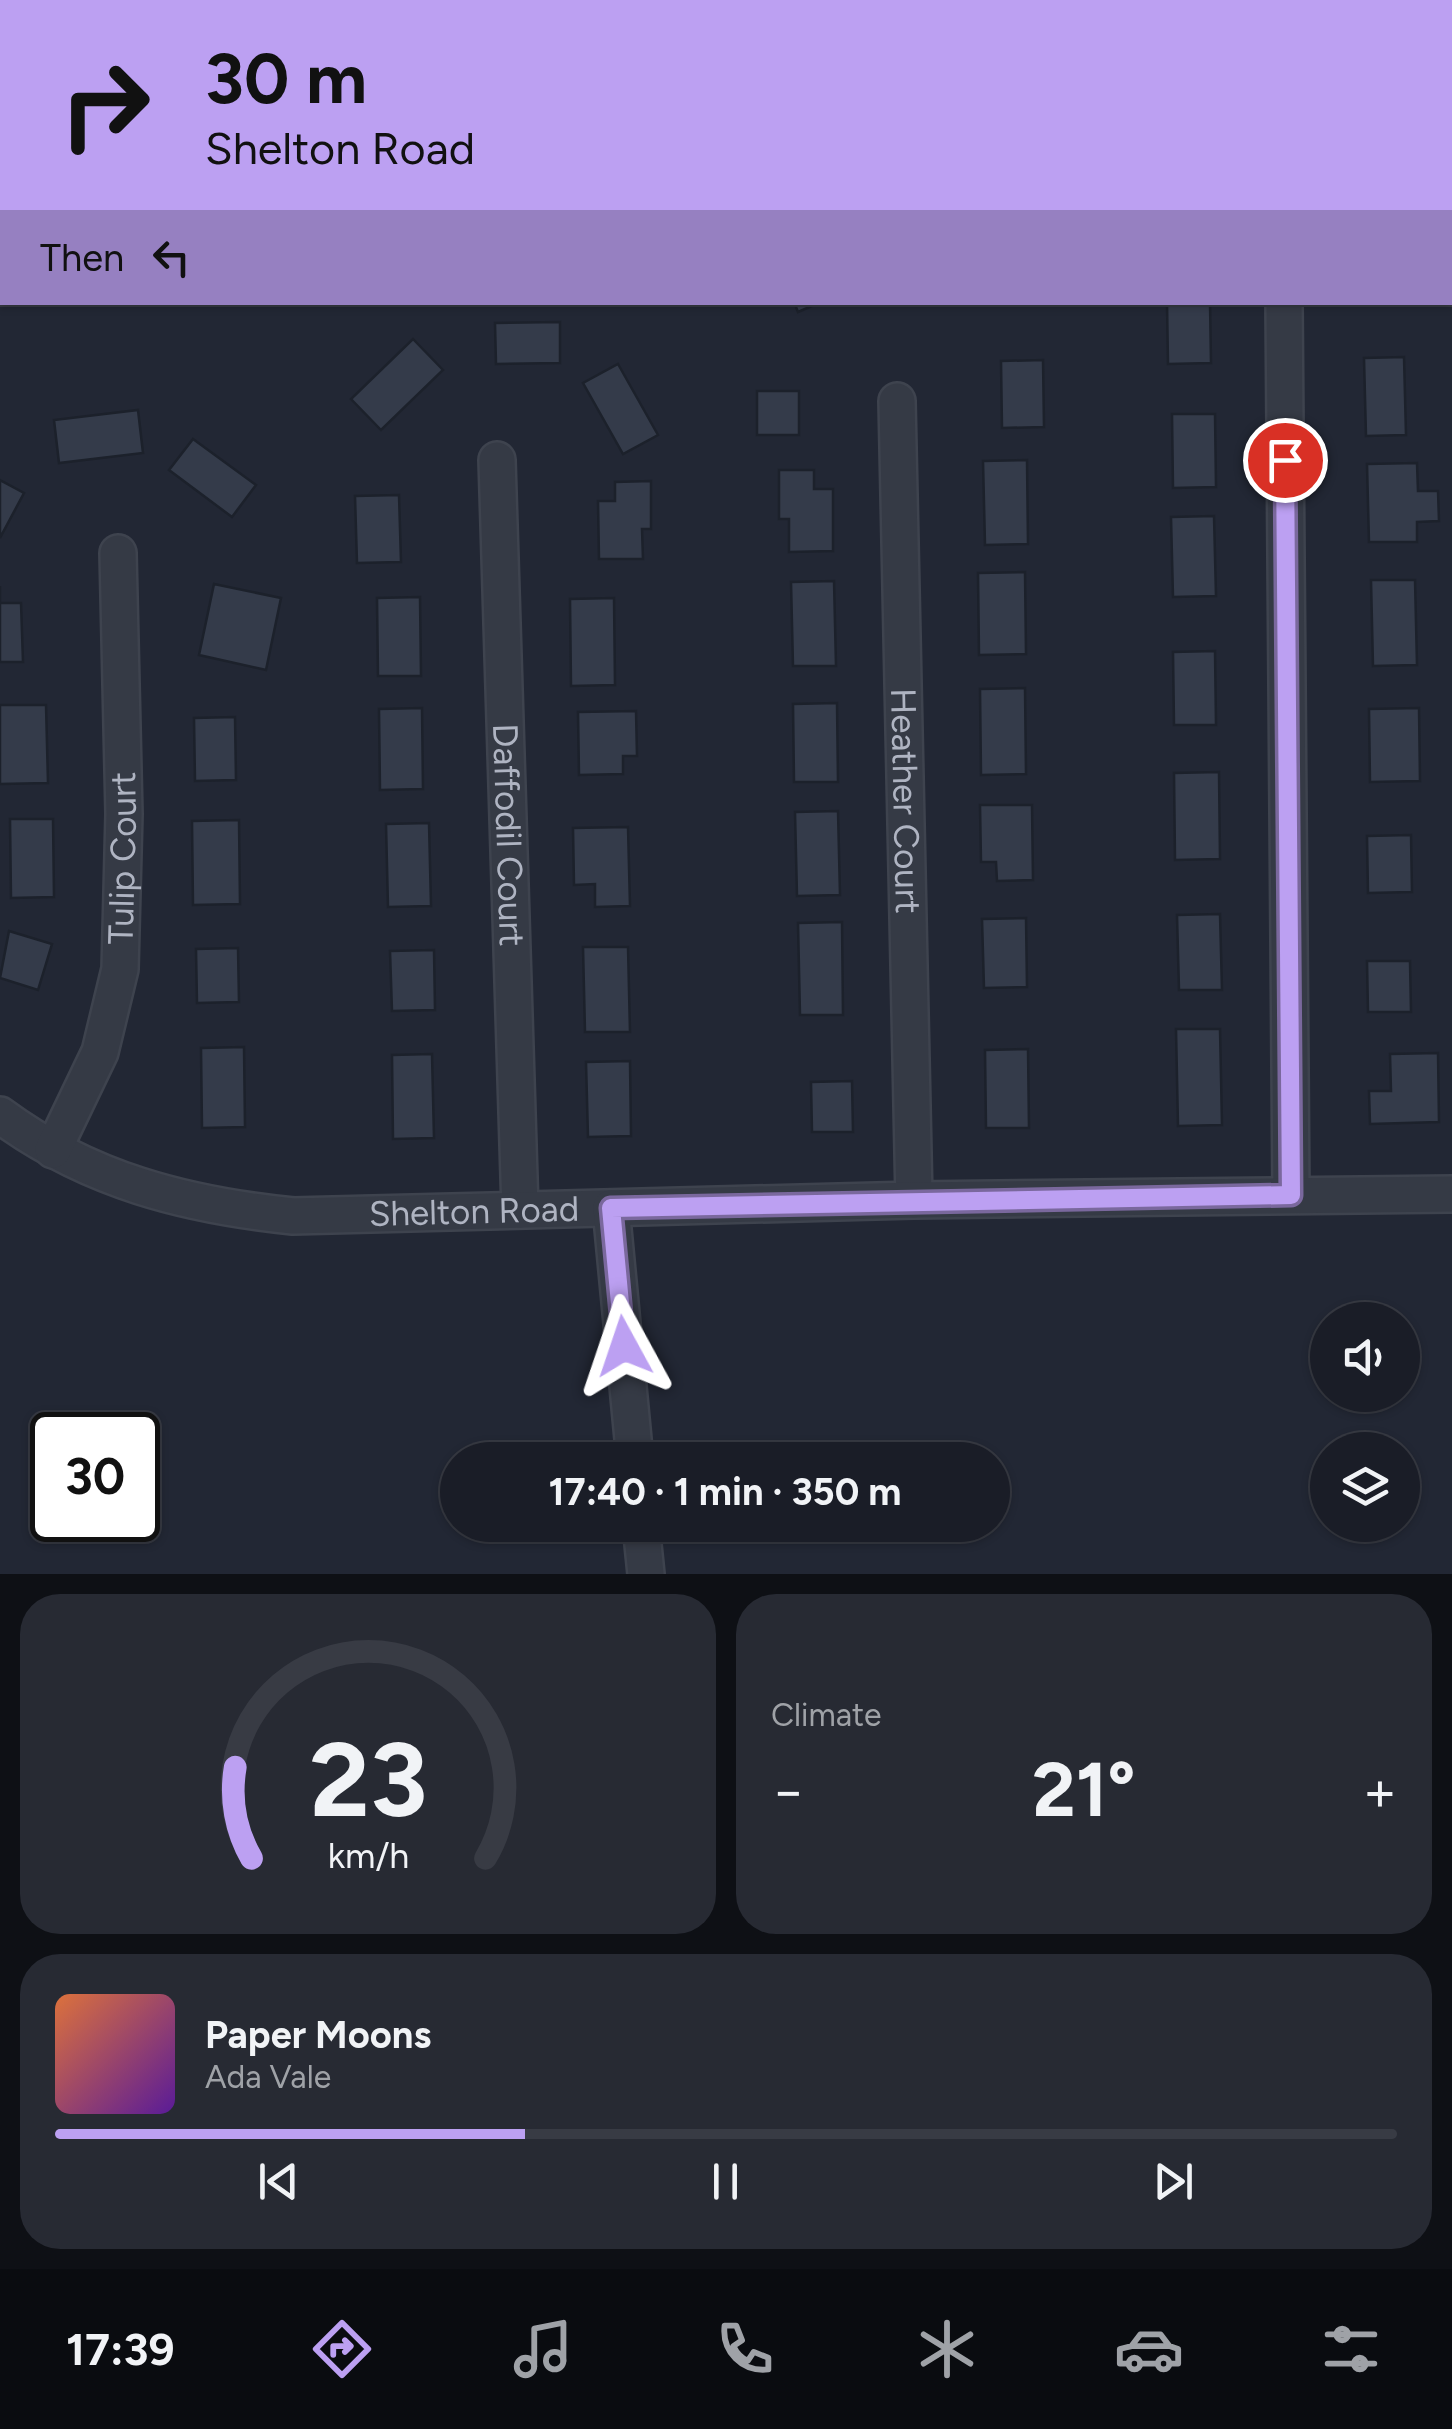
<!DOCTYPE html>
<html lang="en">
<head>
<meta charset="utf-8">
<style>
  body { margin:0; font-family:Figtree,sans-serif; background:#272a33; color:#f1f3f6; height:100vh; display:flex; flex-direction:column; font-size:38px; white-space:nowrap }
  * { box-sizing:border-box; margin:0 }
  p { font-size:32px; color:#9fa2a7 }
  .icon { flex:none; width:55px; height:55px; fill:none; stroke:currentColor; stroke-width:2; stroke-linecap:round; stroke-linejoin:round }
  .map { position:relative; height:1574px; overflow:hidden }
  .sheet { display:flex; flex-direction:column; gap:20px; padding:20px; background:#0e1015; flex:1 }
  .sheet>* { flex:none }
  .hud { position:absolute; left:0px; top:0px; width:1452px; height:305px; box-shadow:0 2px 8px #0004,0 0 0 2px #383b44; background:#bca0f2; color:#111; overflow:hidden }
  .tools { position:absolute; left:1310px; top:1302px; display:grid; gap:20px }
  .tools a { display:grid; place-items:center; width:110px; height:110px; border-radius:50%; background:#1a1d27; box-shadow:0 2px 8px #0004,0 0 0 2px #383b44; font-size:50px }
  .speed { position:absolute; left:30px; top:1412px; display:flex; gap:20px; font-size:50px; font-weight:700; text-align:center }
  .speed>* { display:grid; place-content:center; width:130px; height:130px; border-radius:50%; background:#1a1d27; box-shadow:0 2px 8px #0004,0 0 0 2px #383b44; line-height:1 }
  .speed .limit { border:5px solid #111; border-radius:15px; background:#fff; color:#111 }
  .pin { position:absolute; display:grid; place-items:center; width:85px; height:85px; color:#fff; margin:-42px; border:5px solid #fff; border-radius:50%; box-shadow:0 2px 10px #0007 }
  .me { position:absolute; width:110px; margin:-55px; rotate:355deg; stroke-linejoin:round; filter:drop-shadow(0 0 8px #0008) }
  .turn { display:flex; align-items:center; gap:35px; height:210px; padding:0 40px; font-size:45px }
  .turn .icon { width:130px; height:130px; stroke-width:2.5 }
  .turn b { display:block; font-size:70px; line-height:85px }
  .then { display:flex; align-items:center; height:95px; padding:0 40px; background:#0003; gap:20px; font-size:38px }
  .big { font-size:75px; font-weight:700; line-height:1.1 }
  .sheet .tile { flex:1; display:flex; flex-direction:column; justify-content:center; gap:15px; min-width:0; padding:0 35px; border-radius:40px; background:#272a33 }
  .sheet .dial { align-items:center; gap:0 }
  .dial svg { height:260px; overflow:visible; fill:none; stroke:#383b44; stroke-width:7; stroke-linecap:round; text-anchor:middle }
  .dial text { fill:#f1f3f6; stroke:none }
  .song { display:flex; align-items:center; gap:30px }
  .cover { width:120px; height:120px; border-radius:15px; background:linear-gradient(135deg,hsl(20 70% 55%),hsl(270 70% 35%)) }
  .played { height:10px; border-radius:5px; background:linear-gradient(90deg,#bca0f2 35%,#383b44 35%) }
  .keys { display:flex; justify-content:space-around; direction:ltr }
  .heat { display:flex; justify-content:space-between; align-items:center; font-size:55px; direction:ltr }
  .sheet .tiles { flex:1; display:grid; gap:20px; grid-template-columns:1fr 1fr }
  .tile:last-child { grid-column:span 2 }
  .trip { position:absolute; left:440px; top:1442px; width:570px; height:100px; border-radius:50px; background:#1a1d27; box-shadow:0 2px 8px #0004,0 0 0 2px #383b44; font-weight:700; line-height:100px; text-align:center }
  .tab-bar { display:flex; height:160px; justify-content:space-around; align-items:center; background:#0a0c10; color:#9fa2a7 }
  .tab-bar .icon { width:70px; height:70px }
  .tab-bar .selected { color:#bca0f2 }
  .tab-bar b { font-size:45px; color:#f1f3f6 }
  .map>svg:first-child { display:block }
  .building { fill:#343b4a; stroke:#1c212b; stroke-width:2.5 }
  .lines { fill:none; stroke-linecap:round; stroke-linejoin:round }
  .minor-casing { stroke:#3e434e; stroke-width:40 }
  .minor { stroke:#353a45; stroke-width:35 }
  .route-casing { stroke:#7a689d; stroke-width:25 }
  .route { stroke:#bca0f2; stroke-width:18 }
  .labels { text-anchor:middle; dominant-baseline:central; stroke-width:10; stroke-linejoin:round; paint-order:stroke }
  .street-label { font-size:35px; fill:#afb4c2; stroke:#1b1f29 }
</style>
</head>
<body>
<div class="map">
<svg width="1452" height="1574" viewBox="0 0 1452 1574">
  <rect width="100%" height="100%" fill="#222734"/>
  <g class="building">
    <path d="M514 0H596V2H515Z"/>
    <rect x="641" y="0" width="100" height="2"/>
    <path d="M1140 0H1202L1176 2Z"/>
    <path d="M2 133V184H0V134Z"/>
    <path d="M794 302H821L798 312Z"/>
    <path d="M1167 302H1210L1211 363 1168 364Z"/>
    <path d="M560 322V363L496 364 495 323Z"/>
    <path d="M413 339 443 370 381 430 351 399Z"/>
    <path d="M1404 357 1406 435 1366 436 1364 358Z"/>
    <path d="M1043 360 1044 427 1002 428 1001 361Z"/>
    <path d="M618 364 658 435 623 454 583 383Z"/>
    <rect x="757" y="391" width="42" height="44"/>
    <path d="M138 410 143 453 59 463 54 420Z"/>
    <path d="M1172 414H1215L1216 487 1173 488Z"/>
    <path d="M193 439 256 485 232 517 169 470Z"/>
    <path d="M1027 460 1028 544 985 545 983 461Z"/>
    <path d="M1417 463 1418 491H1438L1439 521 1417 522V542H1369L1367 464Z"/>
    <path d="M779 470H814V489H833V551L789 552V519H779Z"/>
    <path d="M0 480 24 493 0 538Z"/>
    <path d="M651 481V529H642L643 559H599L598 501H615V482Z"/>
    <path d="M399 495 401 562 357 563 355 496Z"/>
    <path d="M1214 516 1216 596 1173 597 1171 517Z"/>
    <path d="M1025 572 1026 654 979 655 978 573Z"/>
    <path d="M1371 580H1415L1417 665 1373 666Z"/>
    <path d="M834 581 836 666H793L791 582Z"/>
    <path d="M214 584 281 598 266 670 199 655Z"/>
    <path d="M0 586V603H21L23 662H0Z"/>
    <path d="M420 597 421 676H378L377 598Z"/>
    <path d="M614 598 615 685 571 686 570 599Z"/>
    <path d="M1215 651 1216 725H1174L1173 652Z"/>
    <path d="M1025 688 1026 774 981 775 980 689Z"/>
    <path d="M837 703 838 782H794L793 704Z"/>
    <path d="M0 705H46L48 783 0 784Z"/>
    <path d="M422 708 423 789 380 790 379 709Z"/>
    <path d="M1419 708 1420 781 1370 782 1369 709Z"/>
    <path d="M636 711 637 756H623V774L579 775 578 712Z"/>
    <path d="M235 717 236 780 195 781 194 718Z"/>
    <path d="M1219 772 1220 859 1175 860 1174 773Z"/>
    <path d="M980 805H1032L1033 880 997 881 996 862H981Z"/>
    <path d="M838 811 840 895 797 896 795 812Z"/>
    <path d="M10 819H53L54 897 11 898Z"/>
    <path d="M239 820 240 904 193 905 192 821Z"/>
    <path d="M429 823 431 906 388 907 386 824Z"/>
    <path d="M628 827 630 906 595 907V884L574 885 573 828Z"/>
    <path d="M1411 835 1412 892 1368 893 1367 836Z"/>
    <path d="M1220 914 1222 990H1179L1177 915Z"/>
    <path d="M1026 918 1027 987 984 988 982 919Z"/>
    <path d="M842 922 843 1015H800L798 923Z"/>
    <path d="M9 931 52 944 38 990 0 978Z"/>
    <path d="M583 947H628L630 1032H585Z"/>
    <path d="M238 948 239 1002 197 1003 196 949Z"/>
    <path d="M434 950 435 1010 392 1011 390 951Z"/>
    <path d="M1367 961H1410L1411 1012H1368Z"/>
    <path d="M1176 1029H1220L1222 1125 1178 1126Z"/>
    <path d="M244 1047 245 1127 202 1128 201 1048Z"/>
    <path d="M1028 1049 1029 1128H986L985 1050Z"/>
    <path d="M1438 1053 1439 1122 1370 1124 1369 1091H1391L1390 1054Z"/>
    <path d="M432 1054 434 1138 393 1139 392 1055Z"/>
    <path d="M630 1061 631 1136 588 1137 586 1062Z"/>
    <path d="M852 1081 853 1132H812L811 1082Z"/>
  </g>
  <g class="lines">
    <g class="minor-casing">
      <g id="minor">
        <path d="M1276 0 1277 2"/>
        <path d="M149 2 158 0"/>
        <path d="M0 43 2 42"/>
        <path d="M1284 302 1291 1195"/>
        <path id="s1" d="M897 401 914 1200"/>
        <path id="s2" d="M497 460 520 1210"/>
        <path id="s3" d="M0 1115C88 1180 185 1205 293 1216L914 1200 1452 1194"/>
        <path id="s4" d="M53 1150 100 1052 120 969 124 814 118 553"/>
        <path d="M611 1208 635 1460"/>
        <path d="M641 1525 646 1574"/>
      </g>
    </g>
    <use href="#minor" class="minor"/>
  </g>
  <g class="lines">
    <g class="route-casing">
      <path id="route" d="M624 1346 611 1208 1291 1195 1285 460"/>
    </g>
    <use href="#route" class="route"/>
  </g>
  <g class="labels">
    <g class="street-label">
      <text stroke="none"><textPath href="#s1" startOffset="400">Heather Court</textPath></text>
      <text stroke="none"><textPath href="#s2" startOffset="375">Daffodil Court</textPath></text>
      <text stroke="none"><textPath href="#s4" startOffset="305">Tulip Court</textPath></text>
      <text stroke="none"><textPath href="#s3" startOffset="495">Shelton Road</textPath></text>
    </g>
  </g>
</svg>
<div class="tools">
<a><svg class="icon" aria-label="sound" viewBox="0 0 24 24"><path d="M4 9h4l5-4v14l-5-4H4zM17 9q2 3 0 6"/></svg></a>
<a><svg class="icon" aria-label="layers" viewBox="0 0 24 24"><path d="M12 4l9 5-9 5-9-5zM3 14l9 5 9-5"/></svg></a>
</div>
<div class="speed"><div class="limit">30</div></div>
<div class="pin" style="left:1285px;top:460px;background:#d93025"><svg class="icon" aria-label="arrive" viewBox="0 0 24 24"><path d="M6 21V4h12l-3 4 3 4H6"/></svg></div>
<svg class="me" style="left:624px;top:1346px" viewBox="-20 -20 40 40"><path d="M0-17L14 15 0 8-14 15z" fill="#bca0f2" stroke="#fff" stroke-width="4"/></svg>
<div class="trip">17:40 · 1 min · 350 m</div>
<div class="hud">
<div class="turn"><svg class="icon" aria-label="right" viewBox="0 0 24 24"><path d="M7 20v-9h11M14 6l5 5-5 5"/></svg><div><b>30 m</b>Shelton Road</div></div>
<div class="then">Then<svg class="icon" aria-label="left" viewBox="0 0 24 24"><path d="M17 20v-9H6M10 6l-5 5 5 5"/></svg></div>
</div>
</div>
<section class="sheet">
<div class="tiles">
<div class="tile dial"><svg viewBox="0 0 100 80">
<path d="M14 69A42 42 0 1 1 86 69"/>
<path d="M14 69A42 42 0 0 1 9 41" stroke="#bca0f2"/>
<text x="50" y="56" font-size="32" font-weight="700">23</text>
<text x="50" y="72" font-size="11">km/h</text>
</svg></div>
<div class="tile"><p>Climate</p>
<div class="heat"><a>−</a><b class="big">21°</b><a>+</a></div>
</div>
<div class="tile">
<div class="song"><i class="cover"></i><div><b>Paper Moons</b><p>Ada Vale</p></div></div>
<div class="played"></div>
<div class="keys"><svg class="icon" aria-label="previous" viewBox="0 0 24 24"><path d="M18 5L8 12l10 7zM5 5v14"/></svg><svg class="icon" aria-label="pause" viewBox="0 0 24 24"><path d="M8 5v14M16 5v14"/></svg><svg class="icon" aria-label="next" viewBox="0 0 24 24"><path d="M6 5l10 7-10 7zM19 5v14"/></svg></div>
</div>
</div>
</section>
<nav class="tab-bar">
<b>17:39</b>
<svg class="icon selected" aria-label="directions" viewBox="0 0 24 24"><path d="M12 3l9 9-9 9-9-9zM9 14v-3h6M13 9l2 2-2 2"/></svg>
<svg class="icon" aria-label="music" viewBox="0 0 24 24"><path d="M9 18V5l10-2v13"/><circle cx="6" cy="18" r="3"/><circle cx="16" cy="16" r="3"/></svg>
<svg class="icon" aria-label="phone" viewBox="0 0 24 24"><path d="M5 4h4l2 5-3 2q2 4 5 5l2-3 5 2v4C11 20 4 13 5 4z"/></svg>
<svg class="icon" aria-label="climate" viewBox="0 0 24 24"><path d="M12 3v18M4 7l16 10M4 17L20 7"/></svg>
<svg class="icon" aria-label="car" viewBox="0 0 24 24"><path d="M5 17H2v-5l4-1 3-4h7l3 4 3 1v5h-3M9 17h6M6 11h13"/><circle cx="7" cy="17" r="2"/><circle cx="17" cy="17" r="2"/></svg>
<svg class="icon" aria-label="filters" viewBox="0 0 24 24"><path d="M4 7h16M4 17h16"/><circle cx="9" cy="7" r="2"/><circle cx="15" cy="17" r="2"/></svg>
</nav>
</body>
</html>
